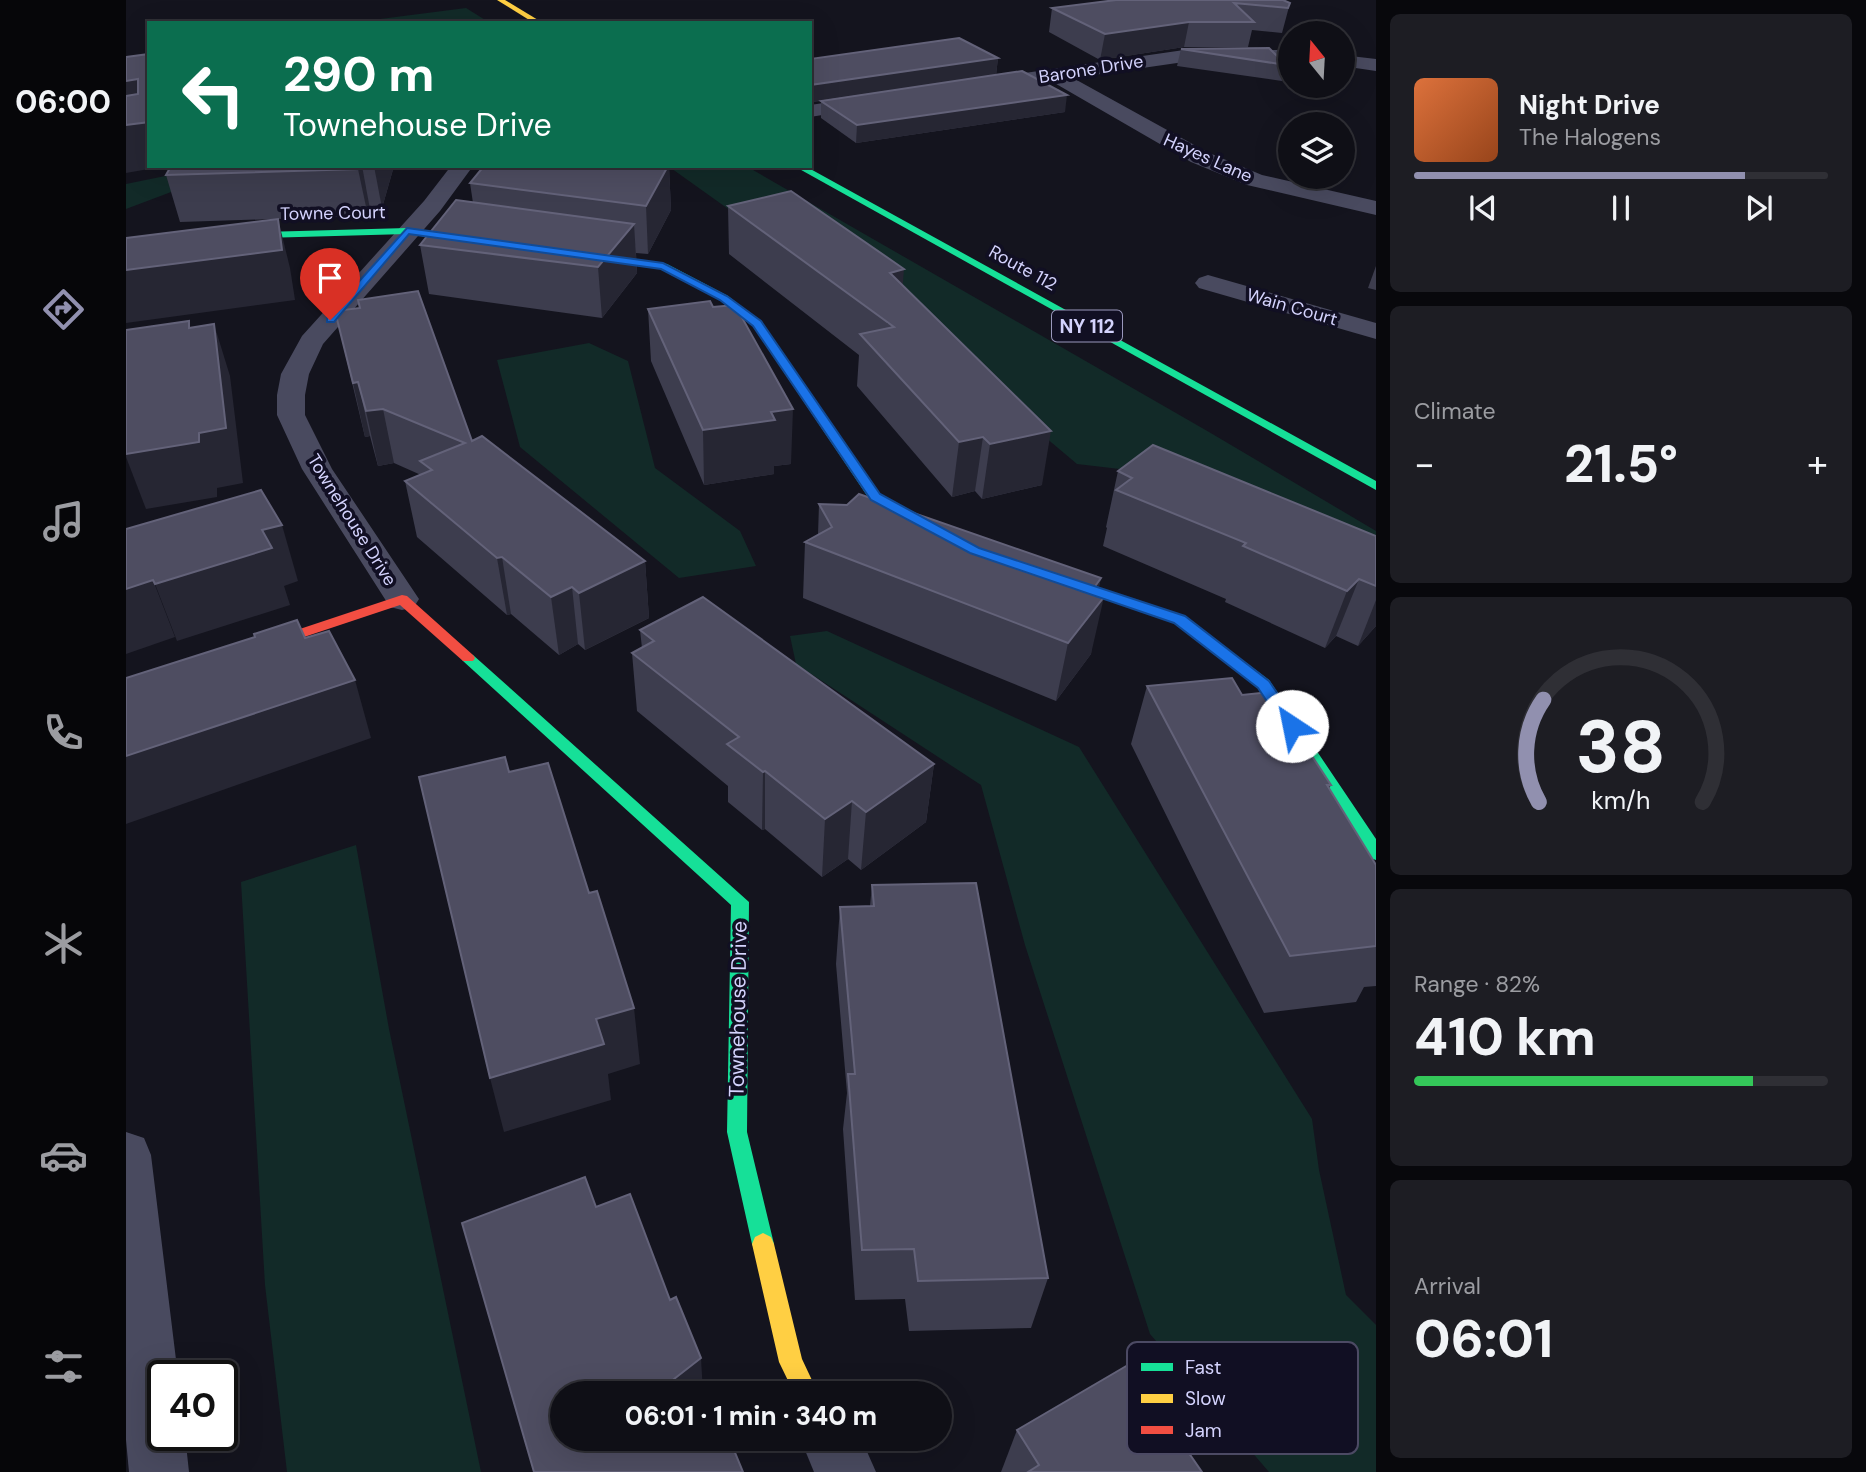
<!DOCTYPE html>
<html lang="en">
<head>
<meta charset="utf-8">
<style>
  body { margin:0; font-family:"DM Sans",sans-serif; background:#1d1d23; color:#f1f3f6; height:100vh; display:flex; flex-direction:column; font-size:26px; white-space:nowrap }
  * { box-sizing:border-box; margin:0 }
  p { font-size:23px; color:#9b9ca1 }
  .icon { flex:none; width:38px; height:38px; fill:none; stroke:currentColor; stroke-width:2; stroke-linecap:round; stroke-linejoin:round }
  .map { position:relative; flex:1; overflow:hidden }
  .sheet { display:flex; flex-direction:column; gap:14px; padding:14px; background:#08080c; width:490px }
  .sheet>* { flex:none }
  .banner { position:absolute; left:21px; top:21px; width:665px; height:147px; border-radius:0px; box-shadow:0 7px 28px #0002,0 0 0 2px #2f2f35; background:#0b6e4f; color:#fff; overflow:hidden }
  .needle { width:46px; rotate:342deg }
  .buttons { position:absolute; left:1152px; top:21px; display:grid; gap:14px }
  .buttons a { display:grid; place-items:center; width:77px; height:77px; border-radius:50%; background:#0f0f16; box-shadow:0 7px 28px #0002,0 0 0 2px #2f2f35; font-size:35px }
  .speed { position:absolute; left:21px; top:1360px; display:flex; gap:14px; font-size:35px; font-weight:700; text-align:center }
  .speed>* { display:grid; place-content:center; width:91px; height:91px; border-radius:50%; background:#0f0f16; box-shadow:0 7px 28px #0002,0 0 0 2px #2f2f35; line-height:1 }
  .speed .limit { border:4px solid #111; border-radius:10px; background:#fff; color:#111 }
  .pin { position:absolute; display:grid; place-items:center; width:60px; height:60px; color:#fff; margin:-72px -30px; border-radius:50% 50% 50% 0; rotate:-45deg; box-shadow:0 0 7px #0007 }
  .pin .icon { rotate:45deg }
  .me { position:absolute; width:77px; margin:-38px; rotate:326deg; stroke-linejoin:round; filter:drop-shadow(0 0 5px #0008) }
  .turn { display:flex; align-items:center; gap:24px; height:147px; padding:0 21px; font-size:32px }
  .turn .icon { width:91px; height:91px; stroke-width:2.5 }
  .turn b { display:block; font-size:49px; line-height:60px }
  .big { font-size:52px; font-weight:800; line-height:1.1 }
  .sheet .tile { flex:1; display:flex; flex-direction:column; justify-content:center; gap:10px; min-width:0; padding:0 24px; border-radius:10px; background:#1d1d23 }
  .sheet .dial { align-items:center; gap:0 }
  .dial svg { height:182px; overflow:visible; fill:none; stroke:#2f2f35; stroke-width:7; stroke-linecap:round; text-anchor:middle }
  .dial text { fill:#f1f3f6; stroke:none }
  .song { display:flex; align-items:center; gap:21px }
  .cover { width:84px; height:84px; border-radius:10px; background:linear-gradient(135deg,hsl(20 70% 55%),hsl(20 70% 35%)) }
  .played { height:7px; border-radius:4px; background:linear-gradient(90deg,#9190af 80%,#2f2f35 80%) }
  .keys { display:flex; justify-content:space-around; direction:ltr }
  .heat { display:flex; justify-content:space-between; align-items:center; font-size:38px; direction:ltr }
  .charge { height:10px; border-radius:5px; background:linear-gradient(90deg,#34c759 82%,#2f2f35 0) }
  .trip { position:absolute; left:424px; top:1381px; width:402px; height:70px; border-radius:35px; background:#0f0f16; box-shadow:0 7px 28px #0002,0 0 0 2px #2f2f35; font-weight:800; line-height:70px; text-align:center }
  main { display:flex; flex:1; min-height:0 }
  .menu { display:flex; flex-direction:column; width:126px; justify-content:space-around; align-items:center; background:#060609; color:#9b9ca1 }
  .menu .icon { width:49px; height:49px }
  .menu .active { color:#9190af }
  .menu b { font-size:32px; color:#f1f3f6 }
  .map>svg:first-child { display:block }
  .green { fill:#122a28 }
  .lines { fill:none; stroke-linecap:round; stroke-linejoin:round }
  .street { fill:#494a5f; fill-rule:evenodd }
  .fast { fill:#16e098; fill-rule:evenodd }
  .slow { fill:#ffcf43; fill-rule:evenodd }
  .jam { fill:#f24e42; fill-rule:evenodd }
  .wall { fill:#3d3d4e }
  .shaded-wall { fill:#262633 }
  .building { fill:#4e4d61; stroke:#636279; stroke-width:2 }
  .route { fill:#1a73e8; stroke:#114b97; stroke-width:2 }
  .labels { text-anchor:middle; dominant-baseline:central; stroke-width:7; stroke-linejoin:round; paint-order:stroke }
  .far-street-label { font-size:18px; fill:#d4d3fd; stroke:#110f23 }
  .shield { fill:#110f23; stroke:#9a98bc; stroke-width:2 }
  .shield-label { font-size:19px; font-weight:bold; fill:#d4d3fd }
  .street-label { font-size:21px; fill:#d4d3fd; stroke:#110f23 }
  .key { fill:#110f23; stroke:#4c4a64; stroke-width:2 }
  .key-label { font-size:19px; fill:#d4d3fd }
</style>
</head>
<body>
<main>
<nav class="menu">
<b>06:00</b>
<svg class="icon active" aria-label="directions" viewBox="0 0 24 24"><path d="M12 3l9 9-9 9-9-9zM9 14v-3h6M13 9l2 2-2 2"/></svg>
<svg class="icon" aria-label="music" viewBox="0 0 24 24"><path d="M9 18V5l10-2v13"/><circle cx="6" cy="18" r="3"/><circle cx="16" cy="16" r="3"/></svg>
<svg class="icon" aria-label="phone" viewBox="0 0 24 24"><path d="M5 4h4l2 5-3 2q2 4 5 5l2-3 5 2v4C11 20 4 13 5 4z"/></svg>
<svg class="icon" aria-label="climate" viewBox="0 0 24 24"><path d="M12 3v18M4 7l16 10M4 17L20 7"/></svg>
<svg class="icon" aria-label="car" viewBox="0 0 24 24"><path d="M5 17H2v-5l4-1 3-4h7l3 4 3 1v5h-3M9 17h6M6 11h13"/><circle cx="7" cy="17" r="2"/><circle cx="17" cy="17" r="2"/></svg>
<svg class="icon" aria-label="filters" viewBox="0 0 24 24"><path d="M4 7h16M4 17h16"/><circle cx="9" cy="7" r="2"/><circle cx="15" cy="17" r="2"/></svg>
</nav>
<div class="map">
<svg width="1250" height="1472" viewBox="0 0 1250 1472">
  <rect width="100%" height="100%" fill="#14141e"/>
  <g class="green">
    <path d="M340 8 364 23H223Z"/>
    <path d="M88 166H274L261 172 69 183 0 209V184Z"/>
    <path d="M542 166H620L1083 432 1250 531V584L1028 473 951 464 900 421Z"/>
    <path d="M463 343 502 361 529 468 614 531 630 566 553 578 394 447 371 360Z"/>
    <path d="M701 631 953 747 1186 1119 1193 1170 1220 1295 1250 1325V1472H1143L1024 1334 899 945 855 785 670 664 664 636Z"/>
    <path d="M230 845 263 1029 355 1472H161L139 1285 115 882Z"/>
  </g>
  <g class="lines">
    <g class="street">
      <path d="M1058 50H1164V62H1058L947 78 1081 152 1136 175 1250 201V215L1121 185 1065 162 925 81 857 91 847 85 857 79Z"/>
      <path d="M1216 55 1250 59V71L1216 66Z"/>
      <path d="M745 96 755 102 752 106 684 117V105Z"/>
      <path d="M325 166H347L314 211 197 344 183 374 179 395V415L206 469 293 599 288 607 276 610 264 607 176 469 151 415V395L155 374 176 336 298 201Z"/>
      <path d="M1082 275 1250 323V339L1073 288 1069 283 1073 278Z"/>
      <path d="M0 1132 18 1138 25 1155 52 1376H37V1435H59L63 1472H3L0 1440Z"/>
      <path d="M674 1438H735L750 1472H688Z"/>
    </g>
    <g class="fast">
      <path d="M668 166H679L1250 481V490Z"/>
      <path d="M281 228 354 238 359 241 354 244 281 234 104 239 99 236 104 233Z"/>
      <path d="M459 252 541 264 602 296 635 322 754 494 812 525V531H802L744 500 627 326 594 300 534 269 455 257V253Z"/>
      <path d="M924 572 1059 617 1143 680 1250 839V860L1244 858 1133 688 1049 623 919 579 917 576 919 573Z"/>
      <path d="M342 653 347 655 623 902 621 1132 648 1244 645 1251 637 1255 629 1251 626 1244 601 1132 605 905 337 661 335 658 337 655Z"/>
    </g>
    <g class="slow">
      <path d="M371 0H379L417 23H408Z"/>
      <path d="M637 1233 645 1237 648 1244 676 1359 692 1393H668L653 1362 626 1244 629 1237Z"/>
    </g>
    <path class="jam" d="M276 595 281 596 347 655 349 658 347 661H337L274 605 133 652 128 654 121 649 123 646Z"/>
  </g>
  <g class="wall">
    <path d="M981 0H1157L1164 3 1156 33 1126 30 1122 47H1058L974 60 923 32 926 8 983 1Z"/>
    <path d="M1055 49 1160 65 1156 81 1051 66Z"/>
    <path d="M872 58 870 75 939 112 730 143 695 118V101L684 102V59Z"/>
    <path d="M45 166H268L256 208 244 209 242 216 54 222 40 175Z"/>
    <path d="M358 166H543L545 210 522 254 510 253 511 273 476 318 303 294 294 245 347 203 344 183Z"/>
    <path d="M602 206 777 285 916 485 856 499 849 491 826 497 731 386 733 355 603 254Z"/>
    <path d="M1250 266V290L1242 288Z"/>
    <path d="M232 300 346 441 519 561 523 618 459 650 452 644 433 655 385 614 381 615 291 537 279 481 295 475 268 463 252 466 244 436 239 437 209 311 233 308Z"/>
    <path d="M522 309 665 464 648 466V474L578 485 525 361Z"/>
    <path d="M992 471 1250 536V626L1232 646 1210 636 1199 648 1099 602 1100 599 977 546 981 528 980 527Z"/>
    <path d="M693 504 975 578 971 594 965 654 930 701 677 598 679 542 692 535Z"/>
    <path d="M514 630 808 764 800 822 735 870 722 859 696 877 639 829 636 830 602 802V786L511 711 506 653 516 648Z"/>
    <path d="M1021 686 1116 695 1205 785 1203 789 1250 865V986L1238 987 1230 1002 1138 1013 1005 744Z"/>
    <path d="M746 885 922 1278 905 1328 783 1331 779 1299 729 1300 717 1129 721 1093 710 964 714 907 744 906Z"/>
    <path d="M891 1430 1076 1472H875Z"/>
  </g>
  <g class="shaded-wall">
    <path d="M1063 22 1058 47 974 60 979 34Z"/>
    <path d="M872 58 870 75 684 102V85Z"/>
    <path d="M12 79 23 116V166H40L0 173V81Z"/>
    <path d="M941 95 939 112 730 143 731 125Z"/>
    <path d="M233 166H236L244 209 242 216 232 169Z"/>
    <path d="M248 166H268L256 208Z"/>
    <path d="M542 166H543L545 210 522 254 520 206Z"/>
    <path d="M152 219 164 268 169 300 0 323V270Z"/>
    <path d="M508 224 511 273 476 318 472 267Z"/>
    <path d="M778 269 774 320 761 324 764 273Z"/>
    <path d="M88 324 104 376 117 483 91 488V497L20 509 0 457V454L73 433Z"/>
    <path d="M232 382 244 436 239 437 227 383Z"/>
    <path d="M257 409 268 463 252 466 240 411Z"/>
    <path d="M667 409 665 464 648 466V474L578 485 577 430 645 412Z"/>
    <path d="M925 431 916 485 856 499 864 444Z"/>
    <path d="M857 437 849 491 826 497 833 442Z"/>
    <path d="M156 525 172 581 158 586 164 605 51 641 29 584 136 530Z"/>
    <path d="M376 557 385 614 381 615 371 558Z"/>
    <path d="M519 561 523 618 459 650 453 593Z"/>
    <path d="M975 578 968 610 978 597 965 654 930 701 942 643 965 592Z"/>
    <path d="M1233 579 1210 636 1199 648 1221 591Z"/>
    <path d="M27 580 49 637 0 654V589Z"/>
    <path d="M446 587 452 644 433 655 425 597Z"/>
    <path d="M1250 600V626L1232 646Z"/>
    <path d="M229 680 245 738 0 824V756Z"/>
    <path d="M808 764 800 822 735 870 740 812Z"/>
    <path d="M639 771V829L636 830 637 772Z"/>
    <path d="M726 801 722 859 696 877 699 819Z"/>
    <path d="M508 1008 514 1064 482 1074 485 1100 378 1132 364 1078 470 1019Z"/>
    <path d="M575 1358 577 1393H530Z"/>
  </g>
  <g class="building">
    <path d="M990 0H1157L1164 3 1162 8 1108 3 1128 22H1063L979 34 926 8Z"/>
    <path d="M833 38 872 58 684 85V59Z"/>
    <path d="M1143 48 1160 65 1055 49Z"/>
    <path d="M23 54V122L0 125V96L12 94V79L0 81V57Z"/>
    <path d="M896 71 941 95 731 125 695 101Z"/>
    <path d="M45 166H233L232 169 40 175Z"/>
    <path d="M358 166H542L520 206 344 183Z"/>
    <path d="M665 191 778 269 764 273 925 431 864 444 857 437 833 442 734 334 768 327 602 206Z"/>
    <path d="M330 200 508 224 472 267 294 245Z"/>
    <path d="M152 219 156 250 0 270V238Z"/>
    <path d="M292 291 346 441 356 436 519 561 453 593 446 587 425 597 376 557 371 558 279 481 306 470 294 461 339 443 257 409 240 411 232 382 227 383 209 311 234 308 232 300Z"/>
    <path d="M584 301 587 307 609 305 667 409 645 412 649 420 577 430 522 309Z"/>
    <path d="M63 321V328L88 324 100 428 73 433V442L0 454V330Z"/>
    <path d="M1027 445 1250 536V586L1233 579 1221 591 1117 546 1120 543 990 490 1006 478 992 471Z"/>
    <path d="M135 490 156 525 136 530 146 548 29 584 27 580 0 589V529Z"/>
    <path d="M733 494 975 578 965 592 978 597 942 643 679 542 706 527 693 504 721 505Z"/>
    <path d="M577 597 808 764 740 812 726 801 699 819 639 771 637 772 601 744 613 737 506 653 528 641 514 630Z"/>
    <path d="M171 620 179 638 203 631 229 680 0 756V678L129 637 128 634Z"/>
    <path d="M1106 678 1116 695 1144 692 1205 785H1201L1250 865V946L1164 956 1021 686Z"/>
    <path d="M379 757 383 772 422 763 463 893 471 891 508 1008 470 1019 478 1044 364 1078 293 777Z"/>
    <path d="M850 883 922 1278 792 1281 788 1249 736 1250 722 1074H729L714 907 748 906 746 885Z"/>
    <path d="M459 1177 470 1207 504 1194 544 1300 550 1297 575 1358 530 1393H436V1438H603L617 1472H408L336 1223Z"/>
    <path d="M1002 1365 1076 1472H902L913 1465 891 1430Z"/>
  </g>
  <path class="route" d="M281 228 537 263 601 296 635 321 754 494 853 548 1059 616 1143 681 1174 726 1166 732 1160 730 1132 688 1048 623 844 553 745 500 627 326 594 300 535 269 283 234 208 322H201V317Z"/>
  <g class="labels">
    <g class="far-street-label">
      <text transform="translate(965 69) rotate(-9)">Barone Drive</text>
      <text transform="translate(1082 158) rotate(24)">Hayes Lane</text>
      <text transform="translate(207 213) rotate(-1)">Towne Court</text>
      <text transform="translate(897 268) rotate(29)">Route 112</text>
      <text transform="translate(1166 307) rotate(16)">Wain Court</text>
      <text transform="translate(226 520) rotate(58)">Townehouse Drive</text>
    </g>
    <rect class="shield" x="926" y="310.5" width="70" height="31" rx="5"/>
    <g class="shield-label">
      <text x="961" y="326">NY 112</text>
    </g>
    <g class="street-label">
      <text transform="translate(612 1009) rotate(-89)">Townehouse Drive</text>
    </g>
  </g>
  <rect x="1001" y="1342" width="231" height="112" rx="10" class="key"/>
  <rect x="1015" y="1363" width="32" height="8" fill="#16e098"/>
  <rect x="1015" y="1394" width="32" height="9" fill="#ffcf43"/>
  <rect x="1015" y="1426" width="32" height="8" fill="#f24e42"/>
  <g class="key-label">
    <text x="1059" y="1374">Fast</text>
    <text x="1059" y="1405">Slow</text>
    <text x="1059" y="1437">Jam</text>
  </g>
</svg>
<div class="buttons">
<a><svg class="needle" viewBox="-14 -14 28 28"><path d="M0-13l5 13h-10z" fill="#e53935"/><path d="M0 13l5-13h-10z" fill="#9b9ca1"/></svg></a>
<a><svg class="icon" aria-label="layers" viewBox="0 0 24 24"><path d="M12 4l9 5-9 5-9-5zM3 14l9 5 9-5"/></svg></a>
</div>
<div class="speed"><div class="limit">40</div></div>
<div class="pin" style="left:204px;top:320px;background:#d93025"><svg class="icon" aria-label="arrive" viewBox="0 0 24 24"><path d="M6 21V4h12l-3 4 3 4H6"/></svg></div>
<svg class="me" style="left:1166px;top:726px" viewBox="-20 -20 40 40"><circle r="19" fill="#fff"/><path d="M0-13L10 11 0 6-10 11z" fill="#1a73e8"/></svg>
<div class="trip">06:01 · 1 min · 340 m</div>
<div class="banner">
<div class="turn"><svg class="icon" aria-label="left" viewBox="0 0 24 24"><path d="M17 20v-9H6M10 6l-5 5 5 5"/></svg><div><b>290 m</b>Townehouse Drive</div></div>
</div>
</div>
<section class="sheet">
<div class="tile">
<div class="song"><i class="cover"></i><div><b>Night Drive</b><p>The Halogens</p></div></div>
<div class="played"></div>
<div class="keys"><svg class="icon" aria-label="previous" viewBox="0 0 24 24"><path d="M18 5L8 12l10 7zM5 5v14"/></svg><svg class="icon" aria-label="pause" viewBox="0 0 24 24"><path d="M8 5v14M16 5v14"/></svg><svg class="icon" aria-label="next" viewBox="0 0 24 24"><path d="M6 5l10 7-10 7zM19 5v14"/></svg></div>
</div>
<div class="tile"><p>Climate</p>
<div class="heat"><a>−</a><b class="big">21.5°</b><a>+</a></div>
</div>
<div class="tile dial"><svg viewBox="0 0 100 80">
<path d="M14 69A42 42 0 1 1 86 69"/>
<path d="M14 69A42 42 0 0 1 16 24" stroke="#9190af"/>
<text x="50" y="56" font-size="32" font-weight="700">38</text>
<text x="50" y="72" font-size="11">km/h</text>
</svg></div>
<div class="tile"><p>Range · 82%</p><b class="big">410 km</b><div class="charge"></div></div>
<div class="tile"><p>Arrival</p><b class="big">06:01</b></div>
</section>
</main>
</body>
</html>
